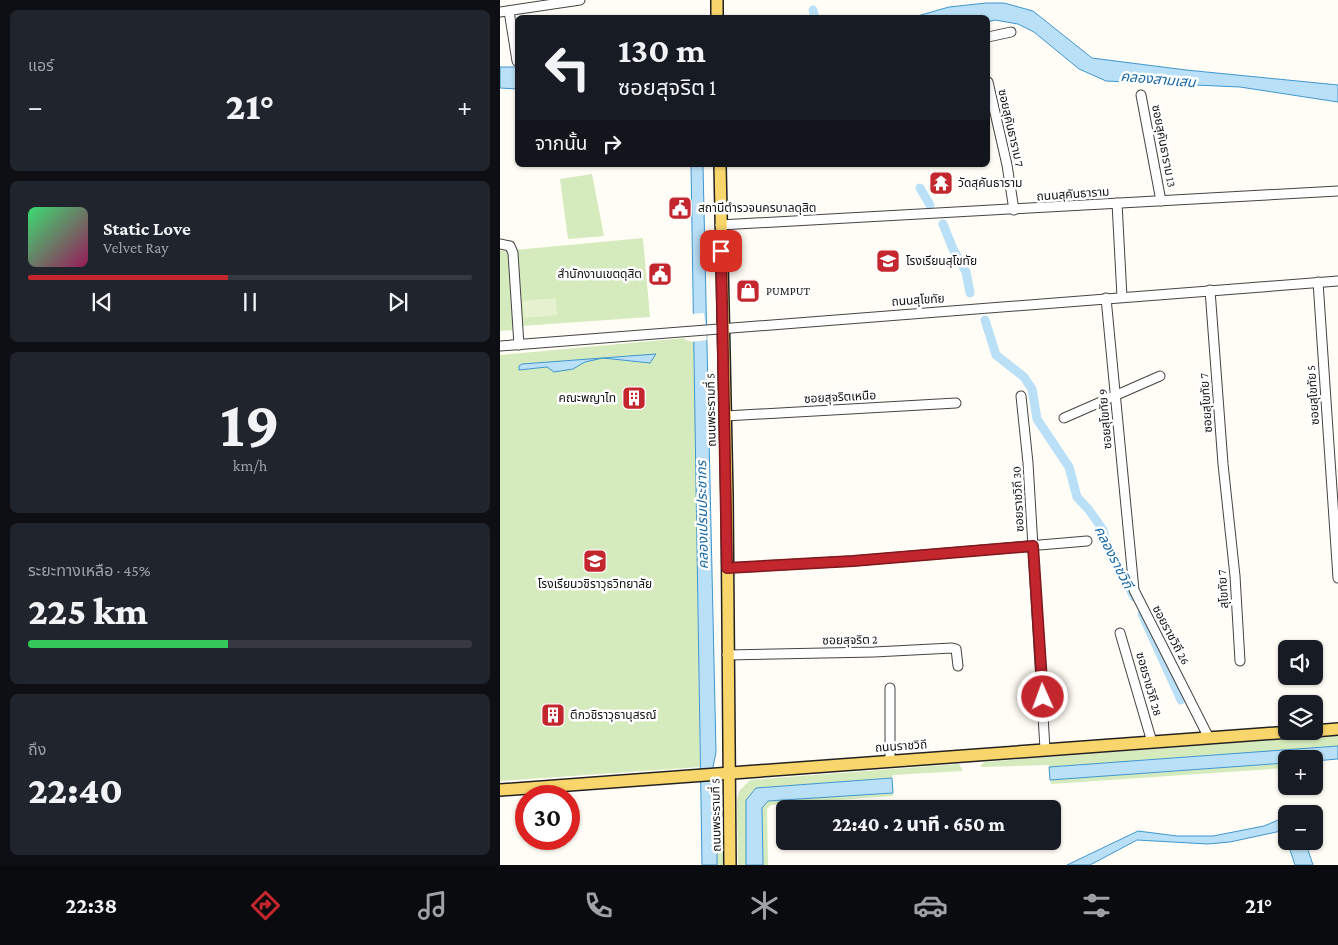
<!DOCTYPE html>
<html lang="th">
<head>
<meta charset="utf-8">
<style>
  body { margin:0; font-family:"Crimson Pro","Noto Sans Thai",serif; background:#20242c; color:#f1f3f6; height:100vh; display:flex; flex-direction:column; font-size:19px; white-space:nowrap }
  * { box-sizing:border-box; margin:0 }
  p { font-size:16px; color:#9ea1a6 }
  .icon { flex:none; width:28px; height:28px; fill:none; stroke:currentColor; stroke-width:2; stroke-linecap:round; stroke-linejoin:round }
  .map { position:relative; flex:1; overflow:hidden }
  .side { display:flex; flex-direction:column; gap:10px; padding:10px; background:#0d0f14; width:500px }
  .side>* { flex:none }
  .guide { position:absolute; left:15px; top:15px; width:475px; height:152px; border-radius:8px; box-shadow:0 1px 4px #0004; background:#171b24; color:#f1f3f6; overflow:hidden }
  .controls { position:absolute; left:778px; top:640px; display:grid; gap:10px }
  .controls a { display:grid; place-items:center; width:45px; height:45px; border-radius:8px; background:#171b24; box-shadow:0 1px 4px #0004; font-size:25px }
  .speed { position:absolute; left:15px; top:785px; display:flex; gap:10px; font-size:25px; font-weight:700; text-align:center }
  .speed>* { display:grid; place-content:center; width:65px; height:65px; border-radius:50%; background:#171b24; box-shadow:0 1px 4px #0004; line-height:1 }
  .speed .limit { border:8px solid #d22; background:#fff; color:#111 }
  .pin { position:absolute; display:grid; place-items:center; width:42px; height:42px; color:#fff; margin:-21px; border-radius:10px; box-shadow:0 2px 8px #0006 }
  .me { position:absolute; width:55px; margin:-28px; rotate:358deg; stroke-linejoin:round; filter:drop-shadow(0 0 4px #0008) }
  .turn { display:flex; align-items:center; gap:18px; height:105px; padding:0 20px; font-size:22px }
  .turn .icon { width:65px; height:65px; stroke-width:2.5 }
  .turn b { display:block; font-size:35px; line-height:42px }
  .then { display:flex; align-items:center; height:48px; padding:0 20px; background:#0003; gap:10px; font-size:19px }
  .big { font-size:38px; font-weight:800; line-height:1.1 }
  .side .card { flex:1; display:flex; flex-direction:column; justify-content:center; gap:8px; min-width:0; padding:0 18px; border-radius:8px; background:#20242c }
  .side .dial { align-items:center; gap:0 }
  .dial b { font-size:65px; line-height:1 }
  .song { display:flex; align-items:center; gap:15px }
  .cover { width:60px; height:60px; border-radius:8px; background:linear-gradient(135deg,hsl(140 70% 55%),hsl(330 70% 35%)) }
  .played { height:5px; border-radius:2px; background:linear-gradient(90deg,#c4262e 45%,#363941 45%) }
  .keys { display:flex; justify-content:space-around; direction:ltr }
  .heat { display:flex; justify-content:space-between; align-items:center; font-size:28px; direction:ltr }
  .charge { height:8px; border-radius:4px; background:linear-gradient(90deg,#34c759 45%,#363941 0) }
  .trip { position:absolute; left:276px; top:800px; width:285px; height:50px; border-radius:8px; background:#171b24; box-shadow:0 1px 4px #0004; font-weight:800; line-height:50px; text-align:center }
  .menu { display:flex; height:80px; justify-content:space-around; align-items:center; background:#090b0e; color:#9ea1a6 }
  .menu .icon { width:35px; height:35px }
  .menu .selected { color:#c4262e }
  .menu b { font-size:22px; color:#f1f3f6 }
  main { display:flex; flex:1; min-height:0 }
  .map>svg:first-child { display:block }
  .green { fill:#d5ebbd }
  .pitch { fill:#e6f2cf }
  .water { fill:#b9e0f7; stroke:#3f96cf }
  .pier { fill:#fffdf5 }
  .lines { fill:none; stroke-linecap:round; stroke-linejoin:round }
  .canal { stroke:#b9e0f7; stroke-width:9 }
  .minor-casing { stroke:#444; stroke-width:11 }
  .major-casing { stroke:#222; stroke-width:14 }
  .minor { stroke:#fff; stroke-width:9 }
  .major { stroke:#f9d66b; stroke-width:11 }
  .route-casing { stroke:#7f191e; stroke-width:12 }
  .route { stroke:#c4262e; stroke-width:9 }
  .labels { text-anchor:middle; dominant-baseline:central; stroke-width:5; stroke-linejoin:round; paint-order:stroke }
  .street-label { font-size:12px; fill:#111; stroke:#fff }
  .poi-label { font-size:12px; fill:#111; stroke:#fff; text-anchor:start }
  .water-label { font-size:14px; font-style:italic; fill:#1768a6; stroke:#fff }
</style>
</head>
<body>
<main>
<section class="side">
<div class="card"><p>แอร์</p>
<div class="heat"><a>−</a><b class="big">21°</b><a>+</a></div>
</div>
<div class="card">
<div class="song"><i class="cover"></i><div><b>Static Love</b><p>Velvet Ray</p></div></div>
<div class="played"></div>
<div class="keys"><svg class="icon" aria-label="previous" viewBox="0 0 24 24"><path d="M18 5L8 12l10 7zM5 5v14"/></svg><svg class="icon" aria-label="pause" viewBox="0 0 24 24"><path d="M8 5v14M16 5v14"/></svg><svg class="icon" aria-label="next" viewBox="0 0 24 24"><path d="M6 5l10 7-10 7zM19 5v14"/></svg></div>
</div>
<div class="card dial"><b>19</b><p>km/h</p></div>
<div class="card"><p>ระยะทางเหลือ · 45%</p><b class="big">225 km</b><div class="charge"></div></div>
<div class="card"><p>ถึง</p><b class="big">22:40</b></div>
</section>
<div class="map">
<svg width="838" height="865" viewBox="0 0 838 865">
  <rect width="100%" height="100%" fill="#fffdf5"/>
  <g class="green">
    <path d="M92 174 104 236 68 239 60 179Z"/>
    <path d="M143 238 150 317 21 326 15 250Z"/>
    <path d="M0 250 10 252 14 330 0 331Z"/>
    <path d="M185 338V340L194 342 200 767 0 781V355Z"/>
    <path d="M838 735V746L549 767V765L480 767 484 762Z"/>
    <path d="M786 763V768L551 784 550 780Z"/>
    <path d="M459 764 463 771 393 775 392 778 256 788 246 800V865H238L237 799 239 791 250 780Z"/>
    <path d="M393 793V796L271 805 267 809 268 865H263L262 808 268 801Z"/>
    <path d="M217 798 221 799 224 865H217Z"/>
  </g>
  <path class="pitch" d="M56 298 57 315 24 318 23 301Z"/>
  <g class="water">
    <path d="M486 3H504L533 11 592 58 686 70 838 85V102L740 87 606 81 579 69 534 32 518 24 495 20 488 22V18L414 17 449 7Z"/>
    <path d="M0 67H17V89L0 88Z"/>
    <path d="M191 165H203L216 752 212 772 217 798V865H202Z"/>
    <path d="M156 354 150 363 103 358 85 362 73 369 54 372 47 367 19 370V366L22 364Z"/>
    <path d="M838 746V759L814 761V759H786V763L550 780 549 767Z"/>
    <path d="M392 778 393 793 268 801 262 808 263 865H246V800L256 788Z"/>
    <path d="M783 818H786V840L781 831 730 842 708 844 637 840 590 865H567L638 831 677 836H713L764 826Z"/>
    <path d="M787 841H805L813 865H795Z"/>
  </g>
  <path class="pier" d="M204 313 207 340 191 342V314Z"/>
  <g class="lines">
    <g class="canal">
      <path d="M313 10 315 18"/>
      <path d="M420 188 430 205"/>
      <path d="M443 224 453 249 466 272 470 293"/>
      <path d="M485 320 496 355 524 377 532 389 537 419 569 467 577 497 589 510 603 530 607 543 634 597"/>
      <path d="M642 614 681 700"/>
    </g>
    <g class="minor-casing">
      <g id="minor">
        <path d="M9 11 17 61"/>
        <path d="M0 12 80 0"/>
        <path d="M488 37 511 32"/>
        <path d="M488 82 507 165 514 210"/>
        <path d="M641 95 661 201"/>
        <path d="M617 203 622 297"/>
        <path d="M220 225 838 191"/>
        <path d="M0 244 10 246 13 253 19 345"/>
        <path d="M818 282 838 578"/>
        <path d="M710 290 723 464 735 576 740 661"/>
        <path d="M606 298 634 590 709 738"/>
        <path d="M0 346 838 281"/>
        <path d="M521 396 528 463 545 749"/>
        <path d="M225 416 456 403"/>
        <path d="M564 418 660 376"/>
        <path d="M227 568 353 561 587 541"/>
        <path d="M620 633 652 742"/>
        <path d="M227 655 374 652 452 648 456 649 458 666"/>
        <path d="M390 761V688"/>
      </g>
    </g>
    <g class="major-casing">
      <g id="major">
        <path d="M217 0V18"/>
        <path d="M220 165 227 495 230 865"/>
        <path d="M814 731 838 729"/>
        <path d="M0 790 804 731"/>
      </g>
    </g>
    <use href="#minor" class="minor"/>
    <use href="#major" class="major"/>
  </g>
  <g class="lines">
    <g class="route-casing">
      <path id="route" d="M221 251 227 568 353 561 533 546 543 697"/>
    </g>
    <use href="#route" class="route"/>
  </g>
  <defs>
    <g id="temple-square" transform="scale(1.25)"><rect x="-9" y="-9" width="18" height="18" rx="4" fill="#c4262e" stroke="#fff"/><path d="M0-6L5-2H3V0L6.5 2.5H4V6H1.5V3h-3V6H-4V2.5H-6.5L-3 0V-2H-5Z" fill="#fff"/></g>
    <g id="civic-square" transform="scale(1.25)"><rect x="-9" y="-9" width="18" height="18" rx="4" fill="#c4262e" stroke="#fff"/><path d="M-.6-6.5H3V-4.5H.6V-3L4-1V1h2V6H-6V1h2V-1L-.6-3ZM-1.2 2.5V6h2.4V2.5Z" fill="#fff"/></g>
    <g id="school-square" transform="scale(1.25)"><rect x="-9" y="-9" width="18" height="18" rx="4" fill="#c4262e" stroke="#fff"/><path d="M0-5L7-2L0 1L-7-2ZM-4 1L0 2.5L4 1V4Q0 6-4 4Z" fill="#fff"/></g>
    <g id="shop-square" transform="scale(1.25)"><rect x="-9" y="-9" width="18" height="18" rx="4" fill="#c4262e" stroke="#fff"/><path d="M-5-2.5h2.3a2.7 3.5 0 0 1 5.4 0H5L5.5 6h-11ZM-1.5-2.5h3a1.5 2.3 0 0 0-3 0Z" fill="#fff"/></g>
    <g id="building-square" transform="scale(1.25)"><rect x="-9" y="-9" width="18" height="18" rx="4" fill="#c4262e" stroke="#fff"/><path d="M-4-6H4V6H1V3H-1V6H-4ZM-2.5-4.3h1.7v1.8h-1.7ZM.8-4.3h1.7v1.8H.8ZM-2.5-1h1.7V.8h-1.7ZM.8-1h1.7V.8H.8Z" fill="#fff"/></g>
  </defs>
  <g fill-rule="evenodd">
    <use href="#temple-square" x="441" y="183"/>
    <use href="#civic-square" x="180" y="208"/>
    <use href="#school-square" x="388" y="261"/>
    <use href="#civic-square" x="160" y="274"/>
    <use href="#shop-square" x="248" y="291"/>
    <use href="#building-square" x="134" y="398"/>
    <use href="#school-square" x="95" y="561"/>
    <use href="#building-square" x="53" y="715"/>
  </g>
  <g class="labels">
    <g class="street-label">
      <text transform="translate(511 128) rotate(77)">ซอยสุคันธาราม 7</text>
      <text transform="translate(664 146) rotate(79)">ซอยสุคันธาราม 13</text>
      <text transform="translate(573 194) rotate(-4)">ถนนสุคันธาราม</text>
      <text transform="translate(418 300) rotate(-4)">ถนนสุโขทัย</text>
      <text transform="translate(813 395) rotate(-94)">ซอยสุโขทัย 5</text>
      <text transform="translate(340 397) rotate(-3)">ซอยสุจริตเหนือ</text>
      <text transform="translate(706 403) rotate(-94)">ซอยสุโขทัย 7</text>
      <text transform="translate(211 410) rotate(-91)">ถนนพระรามที่ 5</text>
      <text transform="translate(605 419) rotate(-95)">ซอยสุโขทัย 9</text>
      <text transform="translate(518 499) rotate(-93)">ซอยราชวิถี 30</text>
      <text transform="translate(723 589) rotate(-94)">สุโขทัย 7</text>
      <text transform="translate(671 635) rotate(62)">ซอยราชวิถี 26</text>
      <text transform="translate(350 640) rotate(-1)">ซอยสุจริต 2</text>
      <text transform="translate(649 684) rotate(74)">ซอยราชวิถี 28</text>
      <text transform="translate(401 746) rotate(-4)">ถนนราชวิถี</text>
      <text transform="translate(216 815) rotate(-91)">ถนนพระรามที่ 5</text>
    </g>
    <g class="poi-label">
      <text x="458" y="183">วัดสุคันธาราม</text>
      <text x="198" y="208">สถานีตำรวจนครบาลดุสิต</text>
      <text x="406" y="261">โรงเรียนสุโขทัย</text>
      <text x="142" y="274" text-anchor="end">สำนักงานเขตดุสิต</text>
      <text x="266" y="291">PUMPUT</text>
      <text x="116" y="398" text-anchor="end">คณะพญาไท</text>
      <text x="95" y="584" text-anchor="middle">โรงเรียนวชิราวุธวิทยาลัย</text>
      <text x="70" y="715">ตึกวชิราวุธานุสรณ์</text>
    </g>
    <g class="water-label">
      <text transform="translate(658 79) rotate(5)">คลองสามเสน</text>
      <text transform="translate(202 515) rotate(-91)">คลองเปรมประชากร</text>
      <text transform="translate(614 557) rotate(63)">คลองราชวิถี</text>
    </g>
  </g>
</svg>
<div class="controls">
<a><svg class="icon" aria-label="sound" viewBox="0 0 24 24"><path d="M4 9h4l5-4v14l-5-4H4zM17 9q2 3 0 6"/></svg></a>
<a><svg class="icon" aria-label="layers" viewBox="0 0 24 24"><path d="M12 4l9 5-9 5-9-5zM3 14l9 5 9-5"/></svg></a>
<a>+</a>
<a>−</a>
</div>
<div class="speed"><div class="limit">30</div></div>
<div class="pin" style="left:221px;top:251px;background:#d93025"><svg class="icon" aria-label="arrive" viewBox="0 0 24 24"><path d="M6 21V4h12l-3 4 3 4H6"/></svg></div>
<svg class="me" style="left:543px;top:697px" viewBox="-20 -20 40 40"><circle r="17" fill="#c4262e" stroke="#fff" stroke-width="3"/><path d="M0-11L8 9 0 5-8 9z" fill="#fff"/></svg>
<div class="trip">22:40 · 2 นาที · 650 m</div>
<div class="guide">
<div class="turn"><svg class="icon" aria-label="left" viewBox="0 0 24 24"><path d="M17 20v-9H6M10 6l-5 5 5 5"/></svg><div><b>130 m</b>ซอยสุจริต 1</div></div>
<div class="then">จากนั้น<svg class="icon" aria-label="right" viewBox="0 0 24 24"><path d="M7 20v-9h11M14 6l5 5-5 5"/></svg></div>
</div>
</div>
</main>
<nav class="menu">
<b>22:38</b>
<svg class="icon selected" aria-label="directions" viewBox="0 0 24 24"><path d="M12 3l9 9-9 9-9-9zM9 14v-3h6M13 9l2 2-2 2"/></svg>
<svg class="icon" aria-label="music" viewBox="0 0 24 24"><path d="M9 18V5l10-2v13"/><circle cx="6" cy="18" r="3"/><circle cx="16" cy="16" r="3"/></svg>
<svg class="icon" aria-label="phone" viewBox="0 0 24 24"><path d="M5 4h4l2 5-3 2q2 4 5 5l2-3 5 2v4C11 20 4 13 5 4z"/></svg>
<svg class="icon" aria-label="climate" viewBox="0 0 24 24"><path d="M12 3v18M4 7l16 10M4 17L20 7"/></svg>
<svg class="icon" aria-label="car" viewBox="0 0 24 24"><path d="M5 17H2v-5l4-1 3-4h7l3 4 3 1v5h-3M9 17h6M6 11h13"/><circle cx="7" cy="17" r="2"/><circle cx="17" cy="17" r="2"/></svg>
<svg class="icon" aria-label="filters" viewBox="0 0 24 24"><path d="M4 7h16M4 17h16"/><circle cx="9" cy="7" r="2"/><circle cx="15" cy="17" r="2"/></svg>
<b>21°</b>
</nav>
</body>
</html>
